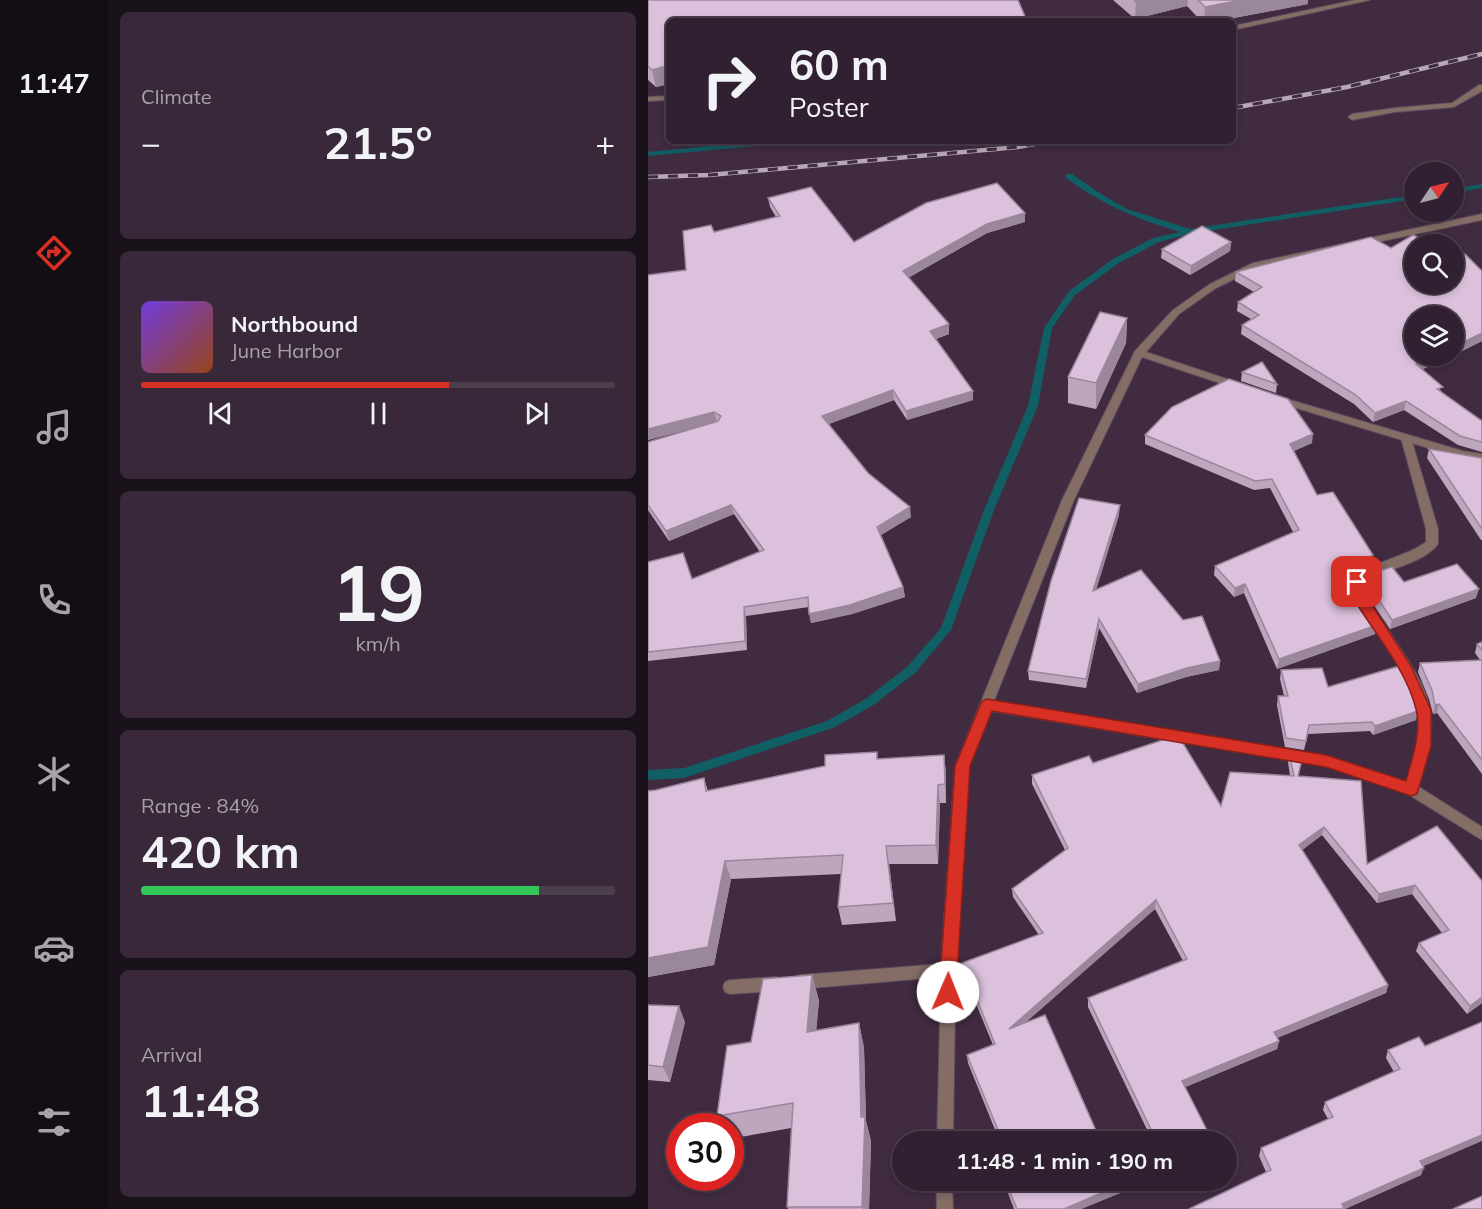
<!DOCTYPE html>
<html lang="en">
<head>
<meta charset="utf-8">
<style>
  body { margin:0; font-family:Mulish,sans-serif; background:#382839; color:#f1f3f6; height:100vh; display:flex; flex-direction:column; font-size:22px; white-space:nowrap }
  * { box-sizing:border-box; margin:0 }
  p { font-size:20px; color:#a8a3ab }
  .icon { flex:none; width:33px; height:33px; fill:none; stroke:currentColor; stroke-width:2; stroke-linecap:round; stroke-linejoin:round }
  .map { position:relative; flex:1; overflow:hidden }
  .sheet { display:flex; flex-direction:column; gap:12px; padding:12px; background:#1a121b; width:540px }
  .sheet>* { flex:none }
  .banner { position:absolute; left:18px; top:18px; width:570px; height:126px; border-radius:9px; box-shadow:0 3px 9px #0003,0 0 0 2px #4b3e4d; background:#302031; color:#f1f3f6; overflow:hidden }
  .needle { width:39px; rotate:55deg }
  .buttons { position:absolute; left:756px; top:162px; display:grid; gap:12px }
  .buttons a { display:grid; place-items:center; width:60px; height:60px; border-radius:50%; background:#302031; box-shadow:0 3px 9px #0003,0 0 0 2px #4b3e4d; font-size:30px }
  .speed { position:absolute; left:18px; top:1113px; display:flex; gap:12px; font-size:30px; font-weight:700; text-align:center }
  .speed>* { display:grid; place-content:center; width:78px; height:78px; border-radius:50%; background:#302031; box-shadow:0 3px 9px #0003,0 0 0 2px #4b3e4d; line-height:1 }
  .speed .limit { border:9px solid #d22; background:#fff; color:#111 }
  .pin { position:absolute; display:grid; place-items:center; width:51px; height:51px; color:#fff; margin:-26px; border-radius:12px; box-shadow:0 3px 9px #0006 }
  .me { position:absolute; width:66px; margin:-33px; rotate:1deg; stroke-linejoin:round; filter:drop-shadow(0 0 4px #0008) }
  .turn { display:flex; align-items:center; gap:21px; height:126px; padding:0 24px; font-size:27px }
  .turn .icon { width:78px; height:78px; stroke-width:2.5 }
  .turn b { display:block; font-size:42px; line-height:51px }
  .big { font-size:45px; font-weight:700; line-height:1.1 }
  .sheet .card { flex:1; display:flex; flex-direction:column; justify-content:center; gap:9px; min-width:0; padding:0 21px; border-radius:9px; background:#382839 }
  .sheet .dial { align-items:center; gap:0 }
  .dial b { font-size:78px; line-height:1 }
  .song { display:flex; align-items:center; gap:18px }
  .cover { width:72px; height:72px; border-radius:9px; background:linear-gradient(135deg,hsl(260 70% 55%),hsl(20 70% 35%)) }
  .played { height:6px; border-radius:3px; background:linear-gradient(90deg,#d93025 65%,#4b3e4d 65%) }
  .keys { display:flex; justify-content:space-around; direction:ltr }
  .heat { display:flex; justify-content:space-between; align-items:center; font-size:33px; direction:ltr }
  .charge { height:9px; border-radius:4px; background:linear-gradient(90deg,#34c759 84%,#4b3e4d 0) }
  .trip { position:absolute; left:244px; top:1131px; width:345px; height:60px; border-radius:30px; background:#302031; box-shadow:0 3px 9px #0003,0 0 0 2px #4b3e4d; font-weight:700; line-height:60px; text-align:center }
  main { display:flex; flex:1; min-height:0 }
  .dock { display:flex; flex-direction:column; width:108px; justify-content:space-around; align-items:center; background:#130d14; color:#a8a3ab }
  .dock .icon { width:42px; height:42px }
  .dock .current { color:#d93025 }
  .dock b { font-size:27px; color:#f1f3f6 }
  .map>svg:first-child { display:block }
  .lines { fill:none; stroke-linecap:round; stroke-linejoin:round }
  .stream { fill:#105f65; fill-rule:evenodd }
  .service-casing { stroke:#5d4a5e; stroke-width:2 }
  .minor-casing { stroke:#5d4a5e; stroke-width:2 }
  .service { fill:#836d64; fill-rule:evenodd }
  .minor { fill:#836d64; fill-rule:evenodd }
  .rail-casing { stroke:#b7a8b8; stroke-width:4.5 }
  .rail { stroke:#402b41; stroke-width:3; stroke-dasharray:10; stroke-linecap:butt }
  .wall { fill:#bda6be }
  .shaded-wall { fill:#9a879b }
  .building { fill:#dcc1dd; stroke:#9a879b; stroke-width:1.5 }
  .route { fill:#d93025; stroke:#8d1f18; stroke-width:1.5 }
</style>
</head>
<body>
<main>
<nav class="dock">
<b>11:47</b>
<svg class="icon current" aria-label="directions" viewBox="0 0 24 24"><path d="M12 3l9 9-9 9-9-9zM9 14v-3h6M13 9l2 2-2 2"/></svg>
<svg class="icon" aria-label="music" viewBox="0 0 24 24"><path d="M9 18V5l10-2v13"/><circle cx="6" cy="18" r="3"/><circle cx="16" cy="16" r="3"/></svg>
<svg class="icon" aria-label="phone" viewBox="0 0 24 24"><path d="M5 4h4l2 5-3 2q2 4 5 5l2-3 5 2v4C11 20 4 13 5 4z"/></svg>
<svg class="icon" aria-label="climate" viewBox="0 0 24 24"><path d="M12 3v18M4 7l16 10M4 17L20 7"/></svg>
<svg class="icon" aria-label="car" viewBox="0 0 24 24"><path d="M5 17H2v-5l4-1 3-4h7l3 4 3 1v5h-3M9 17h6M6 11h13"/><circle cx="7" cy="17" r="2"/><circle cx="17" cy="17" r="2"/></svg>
<svg class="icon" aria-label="filters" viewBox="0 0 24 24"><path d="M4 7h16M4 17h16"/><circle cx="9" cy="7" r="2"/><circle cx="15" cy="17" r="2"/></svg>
</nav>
<section class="sheet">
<div class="card"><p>Climate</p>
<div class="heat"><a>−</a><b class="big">21.5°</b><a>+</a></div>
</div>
<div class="card">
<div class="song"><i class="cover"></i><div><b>Northbound</b><p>June Harbor</p></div></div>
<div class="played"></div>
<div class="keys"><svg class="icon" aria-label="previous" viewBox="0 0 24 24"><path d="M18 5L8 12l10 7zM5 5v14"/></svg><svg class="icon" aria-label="pause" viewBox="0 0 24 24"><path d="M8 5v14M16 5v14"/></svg><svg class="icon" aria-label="next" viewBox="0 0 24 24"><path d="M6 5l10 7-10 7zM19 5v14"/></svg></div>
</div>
<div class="card dial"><b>19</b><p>km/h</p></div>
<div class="card"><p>Range · 84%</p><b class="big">420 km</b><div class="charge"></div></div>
<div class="card"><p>Arrival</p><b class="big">11:48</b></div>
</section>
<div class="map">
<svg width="834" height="1209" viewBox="0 0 834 1209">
  <rect width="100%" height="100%" fill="#402b41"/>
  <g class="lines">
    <g class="stream">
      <path d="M115 141H143L139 143 0 156V152Z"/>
      <path d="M418 174H424L453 194 479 209 542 229 766 195V199L541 234 511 242 471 263 427 295 404 328 390 406 346 510 303 630 267 673 227 704 187 727 36 778 0 780V770L36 768 179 721 219 698 259 667 293 628 336 510 380 406 396 328 421 291 465 259 505 238 532 232C489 219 455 205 418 178Z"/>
      <path d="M834 184V188L806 193V189Z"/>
    </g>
    <g class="service-casing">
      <g id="service">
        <path d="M831 85H834V91L806 107 747 112 704 120 700 117 704 114 747 108 804 103Z"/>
        <path d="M758 434 763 438 790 529V544C773 566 737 567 715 584 718 601 729 614 739 628 755 653 777 681 782 711 787 737 777 765 770 789L768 793 763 794 758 793 756 789C764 765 773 738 769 712 765 683 743 655 728 631 717 614 706 602 703 582 718 562 757 558 778 542V529L753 438Z"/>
      </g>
    </g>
    <g class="minor-casing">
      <g id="minor">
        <path d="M707 0H722L585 30V26Z"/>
        <path d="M21 96V100L0 101V97Z"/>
        <path d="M834 214V220L611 267 568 288 531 314 498 352 594 384 595 386 590 389 586 388 494 357 426 500 346 701 678 756 768 785 834 827V840L758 793 678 766 343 711 321 767 308 942 305 1142H289L293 977 152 989 147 987 145 982 147 977 152 975 293 964 307 767 414 500 487 351 525 310 562 284 605 263Z"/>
        <path d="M629 396 815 451 834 454V462L810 457 625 401 624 399Z"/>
        <path d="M128 977 133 979 135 984 133 989 128 991 82 994 77 992 75 987 77 982 82 980Z"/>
        <path d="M288 1180H304L305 1209H289Z"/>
      </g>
    </g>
    <use href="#service" class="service"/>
    <use href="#minor" class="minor"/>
    <g class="rail-casing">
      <g id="rail">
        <path d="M585 108 699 87 834 54"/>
        <path d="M0 177 61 175 370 147 403 141"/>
      </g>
    </g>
    <use href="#rail" class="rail"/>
  </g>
  <g class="wall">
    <path d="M0 0 21 21V84L8 87 0 80Z"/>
    <path d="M465 0H660V4L570 21H553L539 6 487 19Z"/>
    <path d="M120 198 206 242 377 222 339 233 260 278 301 324V334L288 339 325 391V400L259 420 246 400 180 424 220 473 263 517 233 535 255 587 257 597 204 614 163 623 161 607 98 616 99 650 0 661V562L44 579 112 552 86 514 21 541 0 510V442L69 422 0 440 38 270 66 232 128 217 122 207Z"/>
    <path d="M583 242 582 251 542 275 513 258 514 249Z"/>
    <path d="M743 248 834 271V341L806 355 766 356H804L775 369 794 392 834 421V452L810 445 756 410 725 422 706 404 593 334 594 325 603 319 589 311 590 302 606 292 587 281 588 272Z"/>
    <path d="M479 318 478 343 448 409 420 403V377Z"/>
    <path d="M594 372 629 384 628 393 593 381Z"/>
    <path d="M497 435 664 443 646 451 669 495 723 564 708 574 704 578 709 594 729 625 727 634 629 669 596 593 586 597 566 575 567 566 645 532 622 488 606 490 497 444Z"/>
    <path d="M781 449 834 458V540H833L779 458Z"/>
    <path d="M471 515 448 590 535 620 572 661 571 670 538 677 489 693 451 628 438 688 381 680 380 671Z"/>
    <path d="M735 570 756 582 828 598 742 629 723 601 718 585 720 576Z"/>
    <path d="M834 642V774L789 713 785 714 781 699 770 672 772 663 832 660 827 653 829 644Z"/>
    <path d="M633 670 680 687 768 720 725 735 722 731 660 734 656 750 637 747 629 705 630 696H636L632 679Z"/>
    <path d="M641 753 650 776 719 864 834 881V1003L819 1014 768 951 771 943 794 933 764 894 729 903 674 835 654 850 740 985 738 993 629 1038 631 1041 629 1049 537 1087 565 1142H505L440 1007V998L535 961 507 909 378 1022 453 1142H352L320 1063 319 1055 345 1045 315 972 314 963 391 935 365 897 364 889 417 850 384 784V775L445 763 573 806 642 776 640 762Z"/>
    <path d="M296 755 298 774V803H292L290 864H241L248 921 194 925 190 907 193 874 83 879 66 965 0 977V791L8 790 56 778 60 791 230 759Z"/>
    <path d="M164 975 171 1001 168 1030 211 1023 216 1048 218 1121 223 1141 221 1209H140L143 1128 82 1139V1126H74L69 1116 103 1042Z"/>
    <path d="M0 1005 37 1022 22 1082 0 1080Z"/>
    <path d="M771 1037 775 1166 773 1175 697 1209H541L618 1172 611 1156 613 1148 680 1119 675 1110 677 1102 746 1072 738 1058 740 1050Z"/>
    <path d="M355 1180H470L472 1193 433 1209H366Z"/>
  </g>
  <g class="shaded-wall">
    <path d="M497 0H540L539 6 487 19 488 2Z"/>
    <path d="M593 0H660V4L570 21H556L557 7Z"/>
    <path d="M21 65V84L8 87 4 70Z"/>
    <path d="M377 213V222L339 233 256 280 255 271 339 224Z"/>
    <path d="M583 242 582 251 542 275 543 266Z"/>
    <path d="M479 318 478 343 448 409V383Z"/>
    <path d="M301 324V334L283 340 282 331Z"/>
    <path d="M834 333V341L806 355V347Z"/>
    <path d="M786 356H804L766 373 768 364Z"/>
    <path d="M245 390 246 400 176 426 174 416Z"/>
    <path d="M325 391V400L259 420 258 411Z"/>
    <path d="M758 401 756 410 725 422 727 413Z"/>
    <path d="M66 412 69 422 0 440V429Z"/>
    <path d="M665 434 664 443 640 453 642 444Z"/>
    <path d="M83 505 86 514 21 541 18 531Z"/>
    <path d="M472 505 471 515 445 600V591Z"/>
    <path d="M262 507 263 517 230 536 229 527Z"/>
    <path d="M725 555 723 564 708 574 701 582 703 573 710 564Z"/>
    <path d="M597 584 596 593 586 597 587 588Z"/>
    <path d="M255 587 257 597 204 614 163 623 161 614Z"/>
    <path d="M831 589 828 598 742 629 744 620Z"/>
    <path d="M96 607 98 616 99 650 97 641Z"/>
    <path d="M451 619V628L438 688V679Z"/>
    <path d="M729 625 727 634 629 669 631 659Z"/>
    <path d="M572 661 571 670 538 677 489 693 490 684 539 668Z"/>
    <path d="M791 704 789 713 785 714 787 705Z"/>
    <path d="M770 711 768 720 725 735 727 726Z"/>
    <path d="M296 755 298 774V803L297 784Z"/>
    <path d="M290 785 292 803 290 864 288 845Z"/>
    <path d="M676 827 674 835 649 854 651 845Z"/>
    <path d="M238 846 241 864 248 921 245 903Z"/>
    <path d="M77 861 83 879 66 965 0 977V958Z"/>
    <path d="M767 885 764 894 729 903 731 894Z"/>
    <path d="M508 900 507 909 361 1037V1029Z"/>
    <path d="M164 975 171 1001 166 1057 159 1032Z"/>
    <path d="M740 985 738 993 624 1040 626 1032Z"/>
    <path d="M834 997V1003L819 1014 822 1006Z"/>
    <path d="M31 1006 37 1022 22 1082 15 1067Z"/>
    <path d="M211 1023 216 1048 218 1121 223 1141 221 1209H215L214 1207Z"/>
    <path d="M631 1041 629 1049 533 1089 534 1081Z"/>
    <path d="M834 1135V1141L769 1169 772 1161Z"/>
    <path d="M776 1168 773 1175 697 1209H692L694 1204Z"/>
    <path d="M472 1185V1193L433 1209H416Z"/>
  </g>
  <g class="building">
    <path d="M0 0H370L379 21H21V65L4 70 0 66Z"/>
    <path d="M486 0H497L488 2Z"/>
    <path d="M550 0H593L557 7Z"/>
    <path d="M349 183 377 213 339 224 255 271 301 324 282 331 325 391 258 411 245 390 174 416 220 473 262 507 229 527 255 587 202 605 161 614 160 597 96 607 97 641 0 652V562L35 553 44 579 116 550 83 505 18 531 0 505V442L70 421 73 416 66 412 0 429V275L38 270 35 231 63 225 66 232 132 216 120 198 163 187 206 242 278 203Z"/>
    <path d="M554 226 583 242 543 266 514 249Z"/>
    <path d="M765 235 784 244H766V284H806V256L808 257 817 254 834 271V333L806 347V316H766V356H786L768 364 795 387 789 389 834 421V442L812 436 758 401 727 413 708 395 594 325 611 315 590 302 614 287 588 272 723 237 743 248Z"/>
    <path d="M452 312 479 318 448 383 420 377Z"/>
    <path d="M614 362 629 384 594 372Z"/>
    <path d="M581 379 640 399 665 434 642 444 669 495 685 492 725 555 710 564 703 573 709 594 729 625 631 659 597 584 587 588 567 566 651 530 624 479 607 481 497 435 524 407Z"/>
    <path d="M781 449 834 458V529Z"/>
    <path d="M431 498 472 505 445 591 493 570 535 620 554 616 572 661 539 668 490 684 451 619 438 679 380 671 403 581Z"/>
    <path d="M809 564 831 589 744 620 725 591 720 576 733 568 735 570 744 567 756 582Z"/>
    <path d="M834 642V650L829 644Z"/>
    <path d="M834 660V760L791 704 787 705 784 690 772 663Z"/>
    <path d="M755 665 767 693 770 711 727 726 724 722 661 725 658 741 638 738 630 696H640L633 670 674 668 680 687Z"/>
    <path d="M530 735 573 806 582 772 646 776 641 753 655 755 650 776 713 781 719 864 789 826 834 881V997L822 1006 771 943 801 930 767 885 731 894 676 827 651 845 740 985 626 1032 631 1041 534 1081 565 1142H509L440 998 539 959 508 900 361 1029 397 1015 453 1142H355L319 1055 347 1044 314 963 395 933 364 889 420 848 384 775 441 756 445 763Z"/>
    <path d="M229 752V759L296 755 297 784 290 785 288 845 238 846 245 903 190 907 195 855 77 861 60 947 0 958V791L8 790 56 778 58 791 177 766V755Z"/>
    <path d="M164 975 159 1032 211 1023 213 1117H217L214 1207H139L145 1103 69 1116 79 1046 103 1042 115 979Z"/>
    <path d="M0 1005 31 1006 15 1067 0 1065Z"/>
    <path d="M834 1022V1135L772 1161 776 1168 694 1204 696 1209H541L623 1170 613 1148 685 1117 677 1102 752 1069 740 1050 771 1037 777 1046Z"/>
    <path d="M357 1180H470L472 1185 416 1209H369Z"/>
    <path d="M834 1196V1209H805Z"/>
  </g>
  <path class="route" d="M709 577 714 579 718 596 763 666 783 710V746L769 794 763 796 678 767 344 711 322 766 308 992 306 997 300 999 294 997 291 992 307 766 334 701 339 699 678 755 758 781C764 759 774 732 768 709 758 668 725 632 704 596L702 582Z"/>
</svg>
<div class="buttons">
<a><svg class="needle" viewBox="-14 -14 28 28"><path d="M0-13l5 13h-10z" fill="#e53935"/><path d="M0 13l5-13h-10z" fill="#a8a3ab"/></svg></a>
<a><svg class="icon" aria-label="search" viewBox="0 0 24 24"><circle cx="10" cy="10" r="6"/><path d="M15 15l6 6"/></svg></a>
<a><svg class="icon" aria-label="layers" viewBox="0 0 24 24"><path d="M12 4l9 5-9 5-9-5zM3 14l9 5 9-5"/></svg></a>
</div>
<div class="speed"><div class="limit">30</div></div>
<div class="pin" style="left:709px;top:582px;background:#d93025"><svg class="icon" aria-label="arrive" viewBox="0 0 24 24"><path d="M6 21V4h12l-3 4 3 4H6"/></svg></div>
<svg class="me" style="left:300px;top:992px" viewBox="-20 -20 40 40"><circle r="19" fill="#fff"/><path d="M0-13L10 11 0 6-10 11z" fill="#d93025"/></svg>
<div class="trip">11:48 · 1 min · 190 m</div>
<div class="banner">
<div class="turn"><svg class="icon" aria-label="right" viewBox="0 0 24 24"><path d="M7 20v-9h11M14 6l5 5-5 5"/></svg><div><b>60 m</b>Poster</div></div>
</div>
</div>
</main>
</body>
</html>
